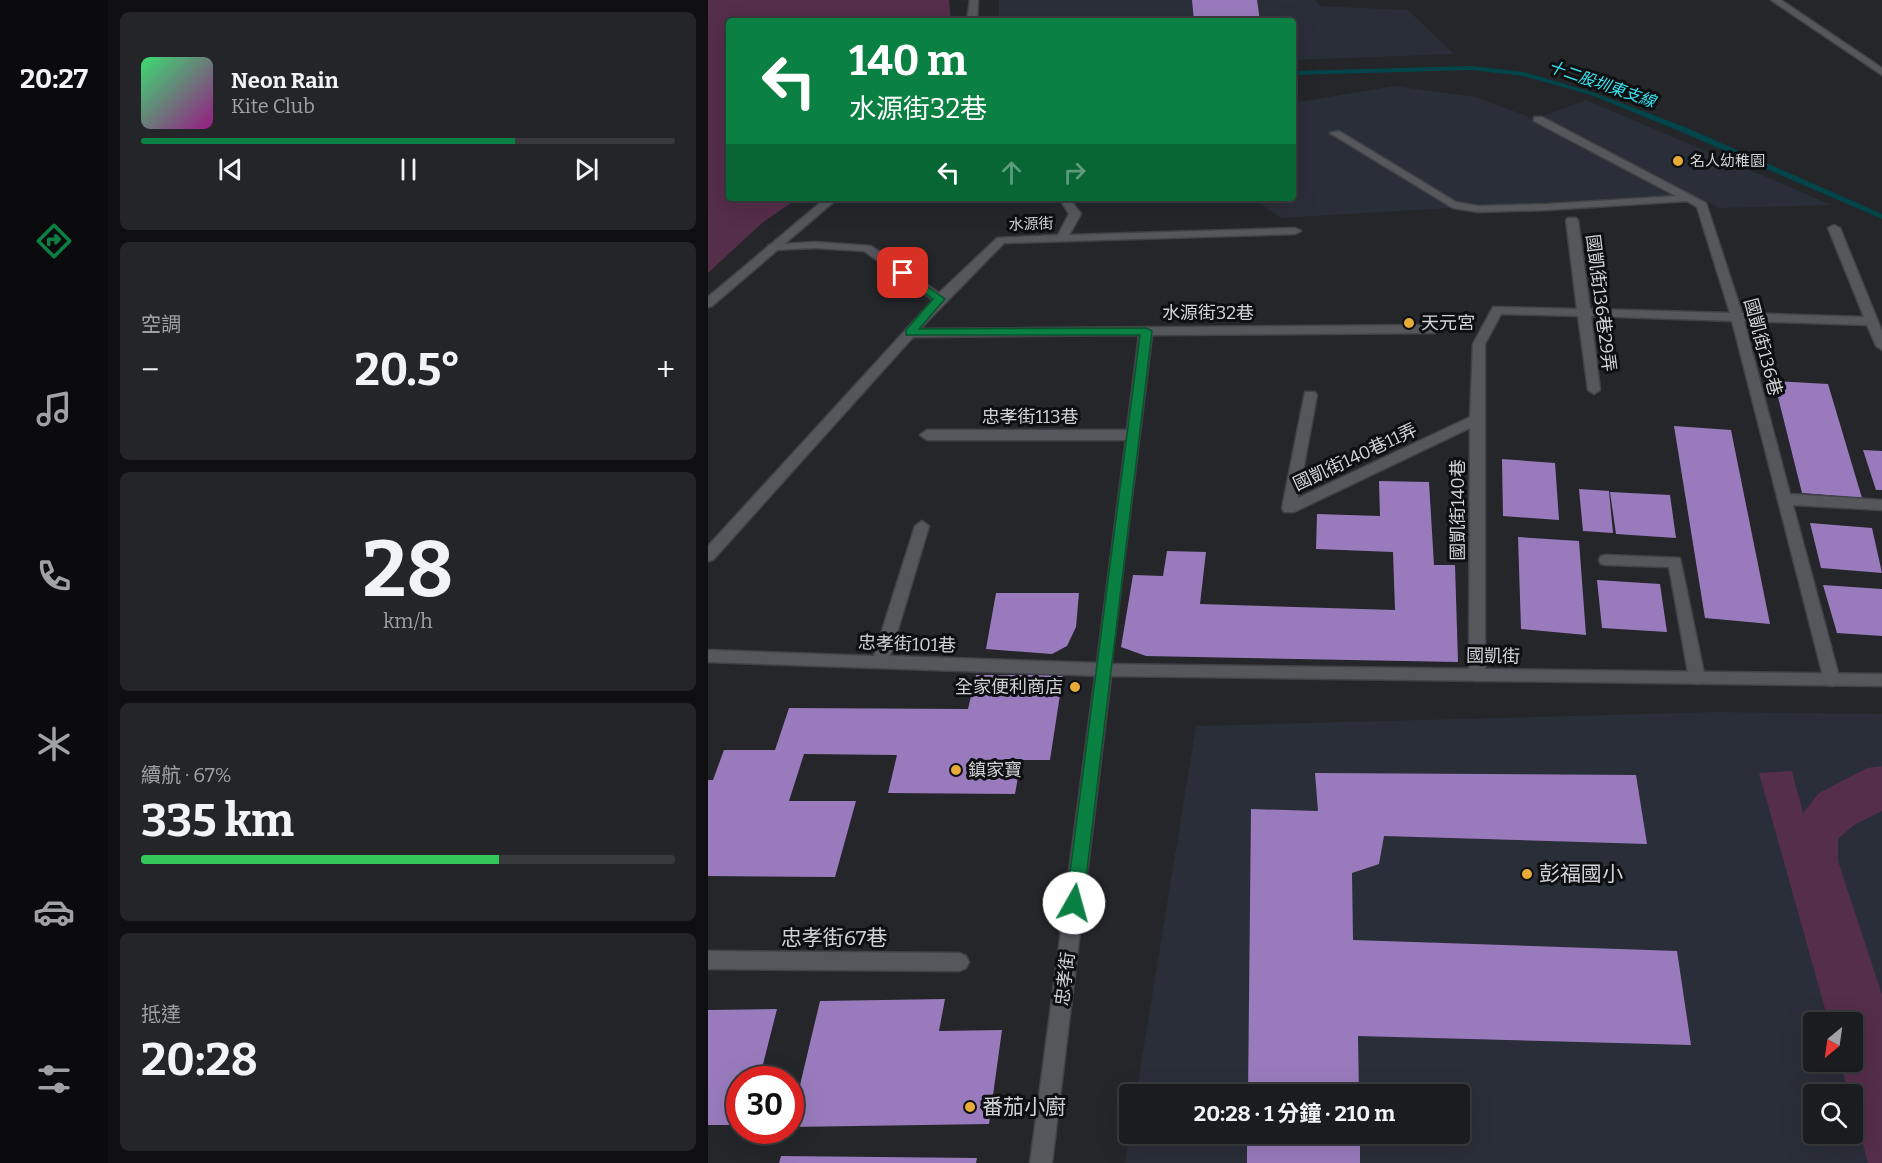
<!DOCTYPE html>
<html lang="zh-TW">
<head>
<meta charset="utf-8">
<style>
  body { margin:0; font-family:Bitter,"Noto Sans TC",serif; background:#242529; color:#f1f3f6; height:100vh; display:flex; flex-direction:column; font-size:22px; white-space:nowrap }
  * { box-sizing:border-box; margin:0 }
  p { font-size:20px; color:#a0a1a5 }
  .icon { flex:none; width:33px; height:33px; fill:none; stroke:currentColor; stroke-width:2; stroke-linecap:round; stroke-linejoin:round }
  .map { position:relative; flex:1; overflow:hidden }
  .side { display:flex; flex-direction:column; gap:12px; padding:12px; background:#0f0f12; width:600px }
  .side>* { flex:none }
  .hud { position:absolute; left:18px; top:18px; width:570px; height:183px; border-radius:6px; box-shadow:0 6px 24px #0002,0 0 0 2px #393a3e; background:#0b8043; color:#fff; overflow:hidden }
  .needle { width:39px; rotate:209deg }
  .controls { position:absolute; left:1095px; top:1012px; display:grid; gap:12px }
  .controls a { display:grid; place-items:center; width:60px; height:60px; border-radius:6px; background:#1b1c20; box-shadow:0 6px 24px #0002,0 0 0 2px #393a3e; font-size:30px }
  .speed { position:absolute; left:18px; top:1066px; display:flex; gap:12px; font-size:30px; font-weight:700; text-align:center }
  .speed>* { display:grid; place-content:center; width:78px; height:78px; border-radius:50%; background:#1b1c20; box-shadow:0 6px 24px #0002,0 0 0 2px #393a3e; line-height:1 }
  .speed .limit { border:9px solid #d22; background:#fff; color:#111 }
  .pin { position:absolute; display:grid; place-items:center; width:51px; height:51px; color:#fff; margin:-26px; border-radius:12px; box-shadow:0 3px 9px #0006 }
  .me { position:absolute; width:66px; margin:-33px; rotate:7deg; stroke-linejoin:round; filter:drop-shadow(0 0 4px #0008) }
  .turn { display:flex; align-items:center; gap:21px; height:126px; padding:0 24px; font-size:27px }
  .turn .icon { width:78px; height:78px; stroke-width:2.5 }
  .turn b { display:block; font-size:42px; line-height:51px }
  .lanes { display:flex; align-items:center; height:57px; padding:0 24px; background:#0003; justify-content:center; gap:30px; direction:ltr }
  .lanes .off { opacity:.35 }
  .big { font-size:45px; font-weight:700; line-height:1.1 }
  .side .tile { flex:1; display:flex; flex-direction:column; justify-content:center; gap:9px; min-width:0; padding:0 21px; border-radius:9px; background:#242529 }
  .side .dial { align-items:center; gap:0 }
  .dial b { font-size:78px; line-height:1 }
  .song { display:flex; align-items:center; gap:18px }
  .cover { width:72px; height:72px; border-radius:9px; background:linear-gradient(135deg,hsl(140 70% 55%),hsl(310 70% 35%)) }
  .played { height:6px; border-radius:3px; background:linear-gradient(90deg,#0b8043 70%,#393a3e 70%) }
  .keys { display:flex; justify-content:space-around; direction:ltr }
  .heat { display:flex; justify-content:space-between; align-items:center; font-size:33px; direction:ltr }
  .charge { height:9px; border-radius:4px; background:linear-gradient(90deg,#34c759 67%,#393a3e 0) }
  .trip { position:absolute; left:411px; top:1084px; width:351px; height:60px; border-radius:6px; background:#1b1c20; box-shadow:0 6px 24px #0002,0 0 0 2px #393a3e; font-weight:700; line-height:60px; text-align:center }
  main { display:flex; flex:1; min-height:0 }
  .tab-bar { display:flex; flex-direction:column; width:108px; justify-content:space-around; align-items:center; background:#0b0b0d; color:#a0a1a5 }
  .tab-bar .icon { width:42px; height:42px }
  .tab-bar .on { color:#0b8043 }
  .tab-bar b { font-size:27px; color:#f1f3f6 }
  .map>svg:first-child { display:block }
  .built { fill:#2a2e38; fill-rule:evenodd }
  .green { fill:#552e4a }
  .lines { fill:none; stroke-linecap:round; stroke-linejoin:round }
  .stream { fill:#00454a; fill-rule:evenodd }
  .building { fill:#997bbd }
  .service-casing { stroke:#414246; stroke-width:3 }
  .minor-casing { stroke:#414246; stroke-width:3 }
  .tertiary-casing { stroke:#414246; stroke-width:3 }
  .service { fill:#55575c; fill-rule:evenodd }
  .minor { fill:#55575c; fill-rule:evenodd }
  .tertiary { fill:#55575c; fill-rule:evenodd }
  .route { fill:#0b8043; stroke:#07532c; stroke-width:1.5 }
  .poi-dot { fill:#e7ac37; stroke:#0e0f11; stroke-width:2 }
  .labels { text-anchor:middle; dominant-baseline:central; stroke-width:6; stroke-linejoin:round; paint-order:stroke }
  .far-poi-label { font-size:15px; fill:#d2d3d6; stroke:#0e0f11; text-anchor:start }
  .far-street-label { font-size:15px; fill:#d2d3d6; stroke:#0e0f11 }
  .far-water-label { font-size:16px; font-style:italic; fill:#38e3f0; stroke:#0e0f11 }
  .street-label { font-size:18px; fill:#d2d3d6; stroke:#0e0f11 }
  .poi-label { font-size:18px; fill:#d2d3d6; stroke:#0e0f11; text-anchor:start }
  .near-poi-label { font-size:21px; fill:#d2d3d6; stroke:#0e0f11; text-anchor:start }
  .near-street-label { font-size:21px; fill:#d2d3d6; stroke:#0e0f11 }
</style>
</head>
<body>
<main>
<nav class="tab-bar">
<b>20:27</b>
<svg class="icon on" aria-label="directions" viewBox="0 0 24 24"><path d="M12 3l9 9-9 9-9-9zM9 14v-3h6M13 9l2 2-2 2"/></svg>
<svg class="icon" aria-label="music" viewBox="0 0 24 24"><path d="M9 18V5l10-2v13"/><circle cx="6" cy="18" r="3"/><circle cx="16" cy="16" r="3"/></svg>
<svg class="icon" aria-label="phone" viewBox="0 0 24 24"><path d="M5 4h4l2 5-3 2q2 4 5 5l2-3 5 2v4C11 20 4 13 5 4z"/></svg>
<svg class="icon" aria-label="climate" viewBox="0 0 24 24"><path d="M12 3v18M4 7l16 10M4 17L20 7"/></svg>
<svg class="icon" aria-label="car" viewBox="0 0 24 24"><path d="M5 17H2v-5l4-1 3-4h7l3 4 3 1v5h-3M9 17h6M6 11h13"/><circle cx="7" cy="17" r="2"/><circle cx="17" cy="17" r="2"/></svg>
<svg class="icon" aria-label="filters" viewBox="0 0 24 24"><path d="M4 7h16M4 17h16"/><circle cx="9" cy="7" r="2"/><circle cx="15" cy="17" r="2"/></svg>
</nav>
<section class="side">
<div class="tile">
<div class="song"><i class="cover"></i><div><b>Neon Rain</b><p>Kite Club</p></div></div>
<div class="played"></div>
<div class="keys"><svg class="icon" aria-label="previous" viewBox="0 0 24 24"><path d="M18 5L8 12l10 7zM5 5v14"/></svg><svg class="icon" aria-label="pause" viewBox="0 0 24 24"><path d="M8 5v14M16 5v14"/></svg><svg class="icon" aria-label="next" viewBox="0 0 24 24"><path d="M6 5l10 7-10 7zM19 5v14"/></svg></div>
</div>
<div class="tile"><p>空調</p>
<div class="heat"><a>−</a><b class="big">20.5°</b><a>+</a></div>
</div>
<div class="tile dial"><b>28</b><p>km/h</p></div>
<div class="tile"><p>續航 · 67%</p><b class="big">335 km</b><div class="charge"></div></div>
<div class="tile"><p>抵達</p><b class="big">20:28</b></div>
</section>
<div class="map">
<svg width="1174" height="1163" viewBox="0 0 1174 1163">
  <rect width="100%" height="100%" fill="#24262a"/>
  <g class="built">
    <path d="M291 0H608L611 6 700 10 746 54 585 60V21H291Z"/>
    <path d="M686 86 767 97 816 115 963 195 573 218 543 198H585V103Z"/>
    <path d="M878 100 1124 205 1011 208 833 117Z"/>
    <path d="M1009 712 1174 714V1163H417L421 1134H752V1095H428L488 726ZM1106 1023H1144V1062H1106ZM1106 1095H1144V1134H1106Z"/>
  </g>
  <g class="green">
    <path d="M0 0H241L243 21H21V198H90L54 223 0 273Z"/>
    <path d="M1174 766V811L1146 825 1130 839V861L1174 995V1163H1160L1145 1107 1144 1095H1141L1132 1062H1144V1023H1121L1051 773 1084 771 1095 813 1111 793 1159 768Z"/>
  </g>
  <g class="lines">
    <path class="stream" d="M764 66 816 72 887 93 977 127 1174 214V219L971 131 883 95 815 76 764 70 585 75V71Z"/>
  </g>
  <g class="building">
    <path d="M484 0H549L552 21H486Z"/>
    <path d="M1066 381 1120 384 1154 498 1094 493Z"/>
    <path d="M966 426 1023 430 1062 624 997 618Z"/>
    <path d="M1155 450 1174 451V490H1168Z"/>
    <path d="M794 459 847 463 851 520 795 516Z"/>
    <path d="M671 481 721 482 726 565H747L750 662 438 656 413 647 425 575 455 576 459 551 498 552 492 604 687 610 685 552 608 549 609 514 672 516Z"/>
    <path d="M871 489 901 491 905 533 875 531Z"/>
    <path d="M902 492 962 495 968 538 908 534Z"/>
    <path d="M1102 523 1164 528 1174 573 1113 568Z"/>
    <path d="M810 537 871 541 878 635 813 629Z"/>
    <path d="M889 580 952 584 959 632 894 628Z"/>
    <path d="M1115 585 1174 589V636L1129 633Z"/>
    <path d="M288 593H371L368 627 359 646 344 654 278 649Z"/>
    <path d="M268 675H355L342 760H313L307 794 180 793 189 755 96 754 81 801H148L127 877 0 876V780H5L16 750H67L81 708 260 709Z"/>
    <path d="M607 773 928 775 939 844 676 836 671 864 644 873 645 940 969 951 983 1045 650 1036 651 1095H540L543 809 610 811Z"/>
    <path d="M237 999 231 1031 294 1030 281 1124 82 1127 112 1001Z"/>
    <path d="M69 1009 51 1080H32V1125H0V1010Z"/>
    <rect x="539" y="1134" width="113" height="29"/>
    <path d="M73 1156 269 1158 268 1163H71Z"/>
  </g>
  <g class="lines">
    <g class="service-casing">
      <g id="service">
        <path d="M826 117H834L998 203 1034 313 1156 317 1120 228 1126 225 1132 228 1174 331V350L1168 346 1159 325 1036 321 1082 494 1174 500V510L1085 505 1132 680 1130 685 1124 686 1118 685 1116 680 1024 321 883 316 892 390 886 394 880 390 870 316 793 314 777 344V675L775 680 769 681 763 680 761 675 762 428 586 512H576L574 508 597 392H607L609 395 590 498 762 417 765 344 785 307 869 309 858 220 860 218H868L870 220 882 309 1022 313 989 207 979 201 839 210 770 212 745 208 622 133 631 131 748 202 770 206 839 204 968 196 826 121Z"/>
        <path d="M351 198H361L373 214 361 235 587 228 593 231 587 234 296 243 212 329 726 325 732 329 726 333 444 335 402 675 396 676 0 662V650L166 656 207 526 214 521 221 526 182 656 389 663 418 440H219L212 435 219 430H419L431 335 205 337 5 560 0 561V546L225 300 156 251 107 248 64 250 60 249V245L107 242 163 246 231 293 289 238 350 235 361 214Z"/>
        <path d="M898 555 972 558 997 678 995 683 989 684 983 683 981 678 961 567 898 565 893 564 891 560 893 556Z"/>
        <path d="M0 951 251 953 258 956 261 962 258 968 251 971 0 969Z"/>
      </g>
    </g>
    <g class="minor-casing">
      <path id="minor" d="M396 664 1174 674V686L403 676 344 1163H322L388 670 390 665Z"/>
    </g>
    <g class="tertiary-casing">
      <g id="tertiary">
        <path d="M262 0H270L269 21H259Z"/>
        <path d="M1063 0H1073L1174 68V75Z"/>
        <path d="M118 198H130L4 306 0 307V297Z"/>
      </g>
    </g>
    <use href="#service" class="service"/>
    <use href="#minor" class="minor"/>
    <use href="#tertiary" class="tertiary"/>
  </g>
  <path class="route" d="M195 270 237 299 211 329 438 328 444 331 375 903 372 908 366 911 360 908 358 903 432 335H198V330L225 299 192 276 190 273Z"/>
  <g class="poi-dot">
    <circle cx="970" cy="161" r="6"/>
    <circle cx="701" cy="323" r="6"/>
    <circle cx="367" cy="687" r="6"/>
    <circle cx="248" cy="770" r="6"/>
    <circle cx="819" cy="874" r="6"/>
    <circle cx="262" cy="1107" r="6"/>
  </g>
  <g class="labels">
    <g class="far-poi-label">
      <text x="982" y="161">名人幼稚園</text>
    </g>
    <g class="far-street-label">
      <text transform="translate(323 224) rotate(-2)">水源街</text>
    </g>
    <g class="far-water-label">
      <text transform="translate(894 84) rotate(19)">十二股圳東支線</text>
    </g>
    <g class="street-label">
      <text transform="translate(893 303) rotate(83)">國凱街136巷29弄</text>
      <text x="500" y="313">水源街32巷</text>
      <text transform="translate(1055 347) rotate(75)">國凱街136巷</text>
      <text x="322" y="417">忠孝街113巷</text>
      <text transform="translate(647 457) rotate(-25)">國凱街140巷11弄</text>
      <text transform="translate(750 510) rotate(-90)">國凱街140巷</text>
      <text transform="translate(199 644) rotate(2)">忠孝街101巷</text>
      <text transform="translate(785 656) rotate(1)">國凱街</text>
      <text transform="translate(357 979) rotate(-83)">忠孝街</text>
    </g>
    <g class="poi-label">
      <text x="713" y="323">天元宮</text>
      <text x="355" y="687" text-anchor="end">全家便利商店</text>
      <text x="260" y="770">鎮家寶</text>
    </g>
    <g class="near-poi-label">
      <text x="831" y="874">彭福國小</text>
      <text x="274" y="1107">番茄小廚</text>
    </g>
    <g class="near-street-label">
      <text x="126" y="938">忠孝街67巷</text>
    </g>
  </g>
</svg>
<div class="controls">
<a><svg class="needle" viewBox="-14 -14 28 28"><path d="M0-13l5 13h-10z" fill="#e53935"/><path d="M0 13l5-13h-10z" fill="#a0a1a5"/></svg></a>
<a><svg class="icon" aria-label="search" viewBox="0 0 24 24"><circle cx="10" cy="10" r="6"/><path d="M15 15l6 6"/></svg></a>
</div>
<div class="speed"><div class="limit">30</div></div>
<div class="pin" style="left:195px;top:273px;background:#d93025"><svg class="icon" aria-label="arrive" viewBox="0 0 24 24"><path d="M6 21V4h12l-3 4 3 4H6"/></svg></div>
<svg class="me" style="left:366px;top:903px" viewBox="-20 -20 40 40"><circle r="19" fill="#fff"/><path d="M0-13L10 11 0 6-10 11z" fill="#0b8043"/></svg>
<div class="trip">20:28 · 1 分鐘 · 210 m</div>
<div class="hud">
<div class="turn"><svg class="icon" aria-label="left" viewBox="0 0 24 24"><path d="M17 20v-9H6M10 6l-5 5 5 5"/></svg><div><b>140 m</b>水源街32巷</div></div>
<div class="lanes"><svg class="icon" aria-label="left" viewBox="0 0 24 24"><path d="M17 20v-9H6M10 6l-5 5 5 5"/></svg><svg class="icon off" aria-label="ahead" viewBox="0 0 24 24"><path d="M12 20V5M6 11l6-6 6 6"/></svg><svg class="icon off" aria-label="right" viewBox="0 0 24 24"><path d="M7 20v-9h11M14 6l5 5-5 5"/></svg></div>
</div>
</div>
</main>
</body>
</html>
